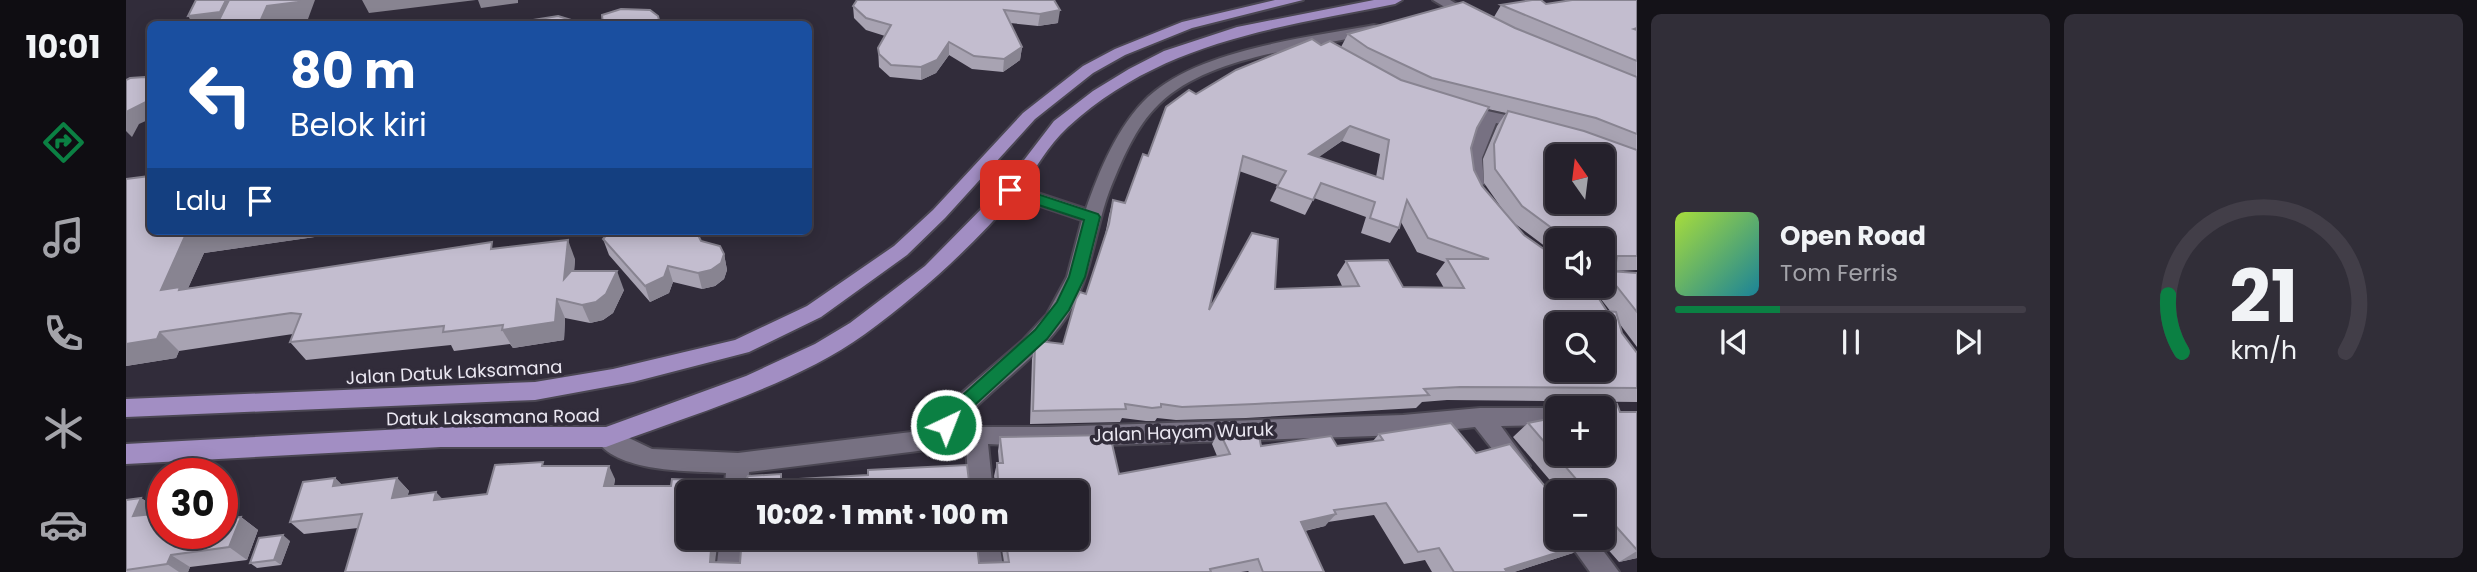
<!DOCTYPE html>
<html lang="id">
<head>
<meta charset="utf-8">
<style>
  body { margin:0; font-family:Poppins,sans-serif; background:#312e38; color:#f1f3f6; height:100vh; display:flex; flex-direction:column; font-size:26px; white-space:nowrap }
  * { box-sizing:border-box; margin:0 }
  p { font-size:23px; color:#a3a3a9 }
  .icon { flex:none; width:38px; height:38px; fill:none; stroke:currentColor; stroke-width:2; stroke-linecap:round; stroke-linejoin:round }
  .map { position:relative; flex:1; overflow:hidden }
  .side { display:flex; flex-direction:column; gap:14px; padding:14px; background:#141218; width:840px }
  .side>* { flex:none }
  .banner { position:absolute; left:21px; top:21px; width:665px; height:214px; border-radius:10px; box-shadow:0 4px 18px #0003,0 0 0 2px #423e48; background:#1a4fa0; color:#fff; overflow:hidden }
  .needle { width:46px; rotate:346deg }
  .buttons { position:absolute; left:1419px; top:144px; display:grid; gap:14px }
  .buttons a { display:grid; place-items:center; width:70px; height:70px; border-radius:10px; background:#25212c; box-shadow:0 4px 18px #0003,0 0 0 2px #423e48; font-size:35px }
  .speed { position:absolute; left:21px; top:458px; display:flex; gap:14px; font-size:35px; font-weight:700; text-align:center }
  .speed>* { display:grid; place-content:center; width:91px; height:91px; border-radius:50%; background:#25212c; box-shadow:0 4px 18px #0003,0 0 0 2px #423e48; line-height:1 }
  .speed .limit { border:10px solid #d22; background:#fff; color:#111 }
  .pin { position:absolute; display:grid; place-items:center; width:60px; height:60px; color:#fff; margin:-30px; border-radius:14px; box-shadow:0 4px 10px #0006 }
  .me { position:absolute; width:77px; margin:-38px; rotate:43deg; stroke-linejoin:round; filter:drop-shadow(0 0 5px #0008) }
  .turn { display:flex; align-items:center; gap:24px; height:147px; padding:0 28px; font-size:32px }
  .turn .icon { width:91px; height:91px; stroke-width:2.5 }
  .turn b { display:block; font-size:49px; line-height:60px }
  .then { display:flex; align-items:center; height:66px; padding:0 28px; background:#0003; gap:14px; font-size:26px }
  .side .card { flex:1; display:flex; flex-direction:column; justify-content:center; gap:10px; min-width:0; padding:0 24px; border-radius:10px; background:#312e38 }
  .side .dial { align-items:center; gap:0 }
  .dial svg { height:182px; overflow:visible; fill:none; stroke:#423e48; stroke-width:7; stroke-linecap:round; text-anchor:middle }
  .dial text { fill:#f1f3f6; stroke:none }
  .song { display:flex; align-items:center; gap:21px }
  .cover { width:84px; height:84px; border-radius:10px; background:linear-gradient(135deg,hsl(80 70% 55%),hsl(190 70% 35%)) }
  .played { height:7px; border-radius:4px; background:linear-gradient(90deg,#0b8043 30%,#423e48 30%) }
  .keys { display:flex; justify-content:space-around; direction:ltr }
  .side .tiles { flex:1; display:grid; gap:14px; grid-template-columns:repeat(2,1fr) }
  .trip { position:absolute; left:550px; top:480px; width:413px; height:70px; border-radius:10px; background:#25212c; box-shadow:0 4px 18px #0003,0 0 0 2px #423e48; font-weight:800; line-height:70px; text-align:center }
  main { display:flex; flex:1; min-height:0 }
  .dock { display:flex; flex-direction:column; width:126px; justify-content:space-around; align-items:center; background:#0f0d12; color:#a3a3a9 }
  .dock .icon { width:49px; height:49px }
  .dock .selected { color:#0b8043 }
  .dock b { font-size:32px; color:#f1f3f6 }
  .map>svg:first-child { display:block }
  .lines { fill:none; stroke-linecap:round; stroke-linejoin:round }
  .minor-casing { stroke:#4b4753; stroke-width:4 }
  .trunk-casing { stroke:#4b4753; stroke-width:4 }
  .minor { fill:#777182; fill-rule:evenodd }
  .trunk { fill:#a28ec3; fill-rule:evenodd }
  .wall { fill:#a8a3b2; fill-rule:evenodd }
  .shaded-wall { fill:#888491 }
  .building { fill:#c3bdcf; stroke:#888491; stroke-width:2; fill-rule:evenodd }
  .route { fill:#0b8043; stroke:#07532c; stroke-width:2 }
  .labels { text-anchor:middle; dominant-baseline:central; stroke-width:7; stroke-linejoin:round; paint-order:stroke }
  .street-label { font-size:18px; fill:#eae7f1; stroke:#312c3a }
</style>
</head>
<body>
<main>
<nav class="dock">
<b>10:01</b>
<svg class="icon selected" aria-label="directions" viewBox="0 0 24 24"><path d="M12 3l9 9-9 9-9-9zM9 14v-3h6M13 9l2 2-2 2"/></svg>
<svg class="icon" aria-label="music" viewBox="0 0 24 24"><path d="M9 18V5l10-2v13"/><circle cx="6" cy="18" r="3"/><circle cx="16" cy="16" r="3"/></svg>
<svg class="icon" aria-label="phone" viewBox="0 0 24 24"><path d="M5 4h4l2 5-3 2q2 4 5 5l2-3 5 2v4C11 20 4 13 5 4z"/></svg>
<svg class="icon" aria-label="climate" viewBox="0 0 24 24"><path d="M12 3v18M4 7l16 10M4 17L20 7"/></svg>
<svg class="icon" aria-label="car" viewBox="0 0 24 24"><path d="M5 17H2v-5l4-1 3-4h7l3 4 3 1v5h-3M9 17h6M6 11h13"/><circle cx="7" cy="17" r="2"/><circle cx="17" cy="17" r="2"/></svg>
</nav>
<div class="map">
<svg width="1511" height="572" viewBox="0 0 1511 572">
  <rect width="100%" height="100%" fill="#312c3a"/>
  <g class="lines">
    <g class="minor-casing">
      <g id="minor">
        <path d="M1307 0H1324L1354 18 1342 21Z"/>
        <path d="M1248 25 1253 26V32C1185 49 1086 53 1033 104 1009 127 995 162 983 192 969 230 966 272 946 308 918 357 866 384 832 427H922L1277 415 1354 408H1435H1432V425L1375 426 1404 466 1401 473 1393 476 1385 473 1349 427 1277 435 922 447 862 444 867 492H843L840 445 806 452 800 450 623 472 622 492H598L600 473C566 471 486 473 469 437L472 430 480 427 526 449 612 453 802 430 825 402 896 341 921 314 941 277 956 220 878 194 875 190 878 186 884 184 960 209C973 171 992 125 1022 97 1074 49 1180 38 1248 25Z"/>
        <path d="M1334 105 1407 121 1409 125 1401 130 1370 123 1356 158 1358 184 1349 190 1340 184C1335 160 1344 140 1356 120L1328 113 1326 110Z"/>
        <path d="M594 537H618L616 572H590Z"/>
        <path d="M848 537H872L878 572H852Z"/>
        <path d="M1439 537H1467L1493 572H1464Z"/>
      </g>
    </g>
    <g class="trunk-casing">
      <g id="trunk">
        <path d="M1149 0H1177L1066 28 999 55 967 73 909 119 819 218 781 255 695 317 623 352 507 382 409 400 0 417V399L409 382 487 369 609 340 681 306 768 246 807 210 897 113 957 66 989 49 1056 22Z"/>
        <path d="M1248 0H1276L1269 4C1150 28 1036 41 942 127 922 145 908 172 891 194 847 246 795 293 739 334 668 385 570 413 488 444L480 447H315L0 464V444L315 427H480L620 376 689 344 724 323 799 266 878 186 928 121 967 91 1003 69 1038 51 1111 27Z"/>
      </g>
    </g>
    <use href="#minor" class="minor"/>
    <use href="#trunk" class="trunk"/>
  </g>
  <g class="wall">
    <path d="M928 0 932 23 912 26 884 23 896 47 894 60 877 72 846 69 823 55 810 73 795 80 764 77 753 67 752 48 759 36 740 30 728 18 727 6Z"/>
    <path d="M1511 0V270L1486 271 1511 273V347L1493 323 1496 333 1511 353V402L1321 400 1296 402 1290 408 1120 418 1050 420 1031 418 1029 421H1020L996 418 994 422 904 424 906 359 909 345 937 344 960 294 979 235 983 215 987 200 999 203 1022 156 1070 94 1195 45 1215 47 1222 34 1368 17 1375 5ZM1362 109 1380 113 1371 126 1357 159 1358 183 1379 213 1356 186 1348 170 1345 148 1351 128ZM1216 141 1254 154 1250 177 1192 157ZM1113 171 1152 185 1144 201 1179 215 1188 198 1240 217 1235 233 1264 243 1273 228 1275 222 1291 252 1319 262 1310 274 1318 288 1277 287 1220 261 1211 275 1216 286 1149 289 1083 310ZM1388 223 1432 256V240H1477V285H1464L1485 312 1481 311 1432 285Z"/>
    <path d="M0 179 24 231H230L78 253 62 288 369 249 449 259 448 271 498 290 487 313 477 320 464 323 439 318 438 340 387 348 384 344 328 351 325 345 180 360 164 342 167 334 53 351 50 358 0 366Z"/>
    <path d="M477 239 575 241 598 254 601 270 598 279 589 286 576 289 547 282 543 293 524 302 483 255Z"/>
    <path d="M1494 412H1511V558L1493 562 1471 537H1477V492H1434L1387 437 1402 423Z"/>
    <path d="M1093 431 1135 446H1211L1247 441 1253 434 1350 453 1447 553 1388 572H1306L1299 560 1278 564 1248 515 1202 522 1199 526 1179 531 1198 572H1123L1122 571 1115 572H219L232 528 178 534 164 522 209 478 216 485 271 478 283 491 281 496 317 499 361 494 419 466 489 479 488 486H545L657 480 869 482 868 476 871 463H873L872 451 874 437 993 474 1091 456 1086 444ZM562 492H950V537H874L878 562H589Z"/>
    <path d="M15 498 35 511 34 513 37 534 115 517 132 530 121 560 64 567 62 572H0V500Z"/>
    <path d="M164 541 155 565 131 568 124 563Z"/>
  </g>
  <g class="shaded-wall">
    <path d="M100 0H112L103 24H67L62 16Z"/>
    <path d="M173 0H189L182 19 151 23 150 24H133L141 6Z"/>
    <path d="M236 0H350L243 13Z"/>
    <path d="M352 0H392V3L355 8Z"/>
    <path d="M934 10 932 23 912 26 914 14Z"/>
    <path d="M823 42V55L810 73 795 80V67Z"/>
    <path d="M896 47 894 60 877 72 878 59Z"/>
    <path d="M24 100V119L13 124 6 137 0 131V115L2 111Z"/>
    <path d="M1224 126 1216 141 1176 169 1183 154Z"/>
    <path d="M83 231H230L78 253 60 293 35 290 60 234Z"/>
    <path d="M442 240 449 259 446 298 438 279Z"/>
    <path d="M598 254 601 270 598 279 589 286 576 289 572 273Z"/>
    <path d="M542 266 547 282 543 293 524 302 519 286Z"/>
    <path d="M491 271 498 290 487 313 477 320 464 323 456 305Z"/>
    <path d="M431 299 439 318 438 340 387 348 376 330Z"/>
    <path d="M34 332 53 351 50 358 0 366V344Z"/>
    <path d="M483 466 489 479 485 499 478 486Z"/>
    <path d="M209 478 222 491 207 486Z"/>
    <path d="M271 478 283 491 278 510 266 498Z"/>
    <path d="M310 492 321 504 308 500Z"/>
    <path d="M15 498 35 511 26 529 7 516Z"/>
    <path d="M1210 514 1199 526 1164 534 1175 522Z"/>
    <path d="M115 517 132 530 121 560 103 547Z"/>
    <path d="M157 535 164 541 155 565 148 560Z"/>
    <path d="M586 537H592L588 572 584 562Z"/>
    <path d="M1465 542 1447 553 1388 572H1374L1379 569Z"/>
    <path d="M1511 551V558L1493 562Z"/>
    <path d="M45 555 64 567 62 572H53L41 564Z"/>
  </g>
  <g class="building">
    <path d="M70 0H100L94 12 62 16Z"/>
    <path d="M103 0H173L172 2 141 6 133 24H91Z"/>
    <path d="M731 0H928L934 10 914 14 878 10 896 47 878 59 848 56 823 42 811 60 795 67 765 65 753 54 752 48 765 25 740 18 727 6Z"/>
    <path d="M1406 0H1415L1420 4 1446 0H1511V28L1508 29 1511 30V61L1375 5Z"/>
    <path d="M1337 2 1389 28 1511 77V134L1470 118 1306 78 1242 48 1222 34Z"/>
    <path d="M495 9 524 10 532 16 534 24H477L476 15Z"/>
    <path d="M432 16 445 20 450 24H395L401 21Z"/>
    <path d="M1186 39 1195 45 1204 41 1275 80 1363 107 1351 128 1345 148 1348 170 1356 186 1398 235 1432 259V285H1464L1481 311 1490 312 1496 333 1511 353V388L1334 387 1298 389 1303 395 1129 404 1056 407 1035 404V407L1026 408 999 404 1000 409 907 411 909 345 913 341 937 344 950 299 954 292 960 294 983 224 987 200 999 203 1017 154 1022 156 1040 107 1063 90 1070 94 1110 70ZM1224 126 1263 140 1257 179 1183 154ZM1117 156 1160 171 1151 187 1187 200 1195 183 1249 202 1244 218 1273 228 1281 200 1302 238 1363 259H1321L1338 288 1277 287 1262 260 1220 261 1233 286 1149 289 1152 239 1126 233 1083 310ZM1432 324H1477V369H1432Z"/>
    <path d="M19 77 24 78V100L2 111 0 115V80L4 78Z"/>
    <path d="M1382 111 1458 131 1511 150V256H1491L1489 268 1483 271 1511 273V312L1477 269V240H1442L1396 206 1369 169 1368 144ZM1432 156H1477V201H1432Z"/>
    <path d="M24 176V231H83L60 234 35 290 54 287 53 290 366 242 365 249 442 240 438 279 445 271H491L480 294 470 302 456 305 431 299 429 322 376 330 377 325 317 332 318 326 164 342 175 314 165 313 34 332 31 339 0 344V179Z"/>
    <path d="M484 231H570L575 241 594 246 598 254 595 263 585 270 572 273 542 266 538 277 519 286 477 239Z"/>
    <path d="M1491 404 1494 412H1511V550L1487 523H1477V492H1451V480L1402 423 1432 417V453H1477V408H1475Z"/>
    <path d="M1325 423 1350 453 1384 444 1432 502V537H1462L1465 542 1379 569 1381 572H1328L1313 548 1292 552 1260 503 1208 510 1210 514 1175 522 1198 572H1137L1132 559 1084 569 1085 572H219L236 514 164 522 177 482 209 478 207 486 271 478 266 498 310 492 308 500 361 494 369 465 417 462 416 466H483L478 486H545L546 479 619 482 622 476 655 474V480L742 475V470L841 465 843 481 870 482 872 479 871 463H877L874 437 984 435 993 474 1104 454 1093 431 1132 430 1135 446 1205 436 1211 446 1257 440 1253 434ZM562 492H950V537H879L883 562 853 563 850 537H616L614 563 584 562 586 537H562Z"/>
    <path d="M15 498 7 516 37 513V534H96V519L115 517 103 547 45 555 41 564 0 570V500Z"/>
    <path d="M157 535 148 560 124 563 133 538Z"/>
  </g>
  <path class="route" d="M884 185 972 214 974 217 959 277 943 310 921 339 840 413 827 430H814L811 425 828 403 909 330 931 302 943 277 958 220 879 194V187Z"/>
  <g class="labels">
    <g class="street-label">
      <text transform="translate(328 372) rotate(-3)">Jalan Datuk Laksamana</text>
      <text transform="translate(367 417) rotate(-1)">Datuk Laksamana Road</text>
      <text transform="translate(1057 432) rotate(-2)">Jalan Hayam Wuruk</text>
    </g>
  </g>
</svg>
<div class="buttons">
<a><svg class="needle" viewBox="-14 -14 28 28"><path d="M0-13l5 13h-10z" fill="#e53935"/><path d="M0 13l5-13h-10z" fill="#a3a3a9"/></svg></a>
<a><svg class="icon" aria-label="sound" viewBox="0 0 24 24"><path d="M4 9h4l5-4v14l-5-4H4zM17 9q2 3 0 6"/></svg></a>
<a><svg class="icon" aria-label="search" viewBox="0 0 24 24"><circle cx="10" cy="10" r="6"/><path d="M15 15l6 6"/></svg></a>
<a>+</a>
<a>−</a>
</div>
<div class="speed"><div class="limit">30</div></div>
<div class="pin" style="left:884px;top:190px;background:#d93025"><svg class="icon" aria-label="arrive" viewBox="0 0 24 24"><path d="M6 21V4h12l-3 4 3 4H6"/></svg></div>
<svg class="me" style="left:820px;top:425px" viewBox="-20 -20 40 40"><circle r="17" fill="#0b8043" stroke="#fff" stroke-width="3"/><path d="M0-11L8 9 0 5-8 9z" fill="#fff"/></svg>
<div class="trip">10:02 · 1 mnt · 100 m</div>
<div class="banner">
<div class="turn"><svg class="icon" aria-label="left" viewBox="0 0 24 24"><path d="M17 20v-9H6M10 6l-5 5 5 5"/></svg><div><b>80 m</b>Belok kiri</div></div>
<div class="then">Lalu<svg class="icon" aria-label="arrive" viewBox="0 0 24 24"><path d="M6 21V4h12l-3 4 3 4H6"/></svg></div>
</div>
</div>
<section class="side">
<div class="tiles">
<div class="card">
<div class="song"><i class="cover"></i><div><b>Open Road</b><p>Tom Ferris</p></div></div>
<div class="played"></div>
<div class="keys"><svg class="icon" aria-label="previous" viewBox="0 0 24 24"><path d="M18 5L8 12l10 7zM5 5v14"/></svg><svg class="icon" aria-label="pause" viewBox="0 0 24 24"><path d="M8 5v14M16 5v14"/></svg><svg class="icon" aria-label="next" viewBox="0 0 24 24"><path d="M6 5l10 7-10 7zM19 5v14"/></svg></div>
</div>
<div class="card dial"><svg viewBox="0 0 100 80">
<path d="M14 69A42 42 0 1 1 86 69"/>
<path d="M14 69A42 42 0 0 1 8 44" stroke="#0b8043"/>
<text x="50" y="56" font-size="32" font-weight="700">21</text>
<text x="50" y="72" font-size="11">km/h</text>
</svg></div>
</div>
</section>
</main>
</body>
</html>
